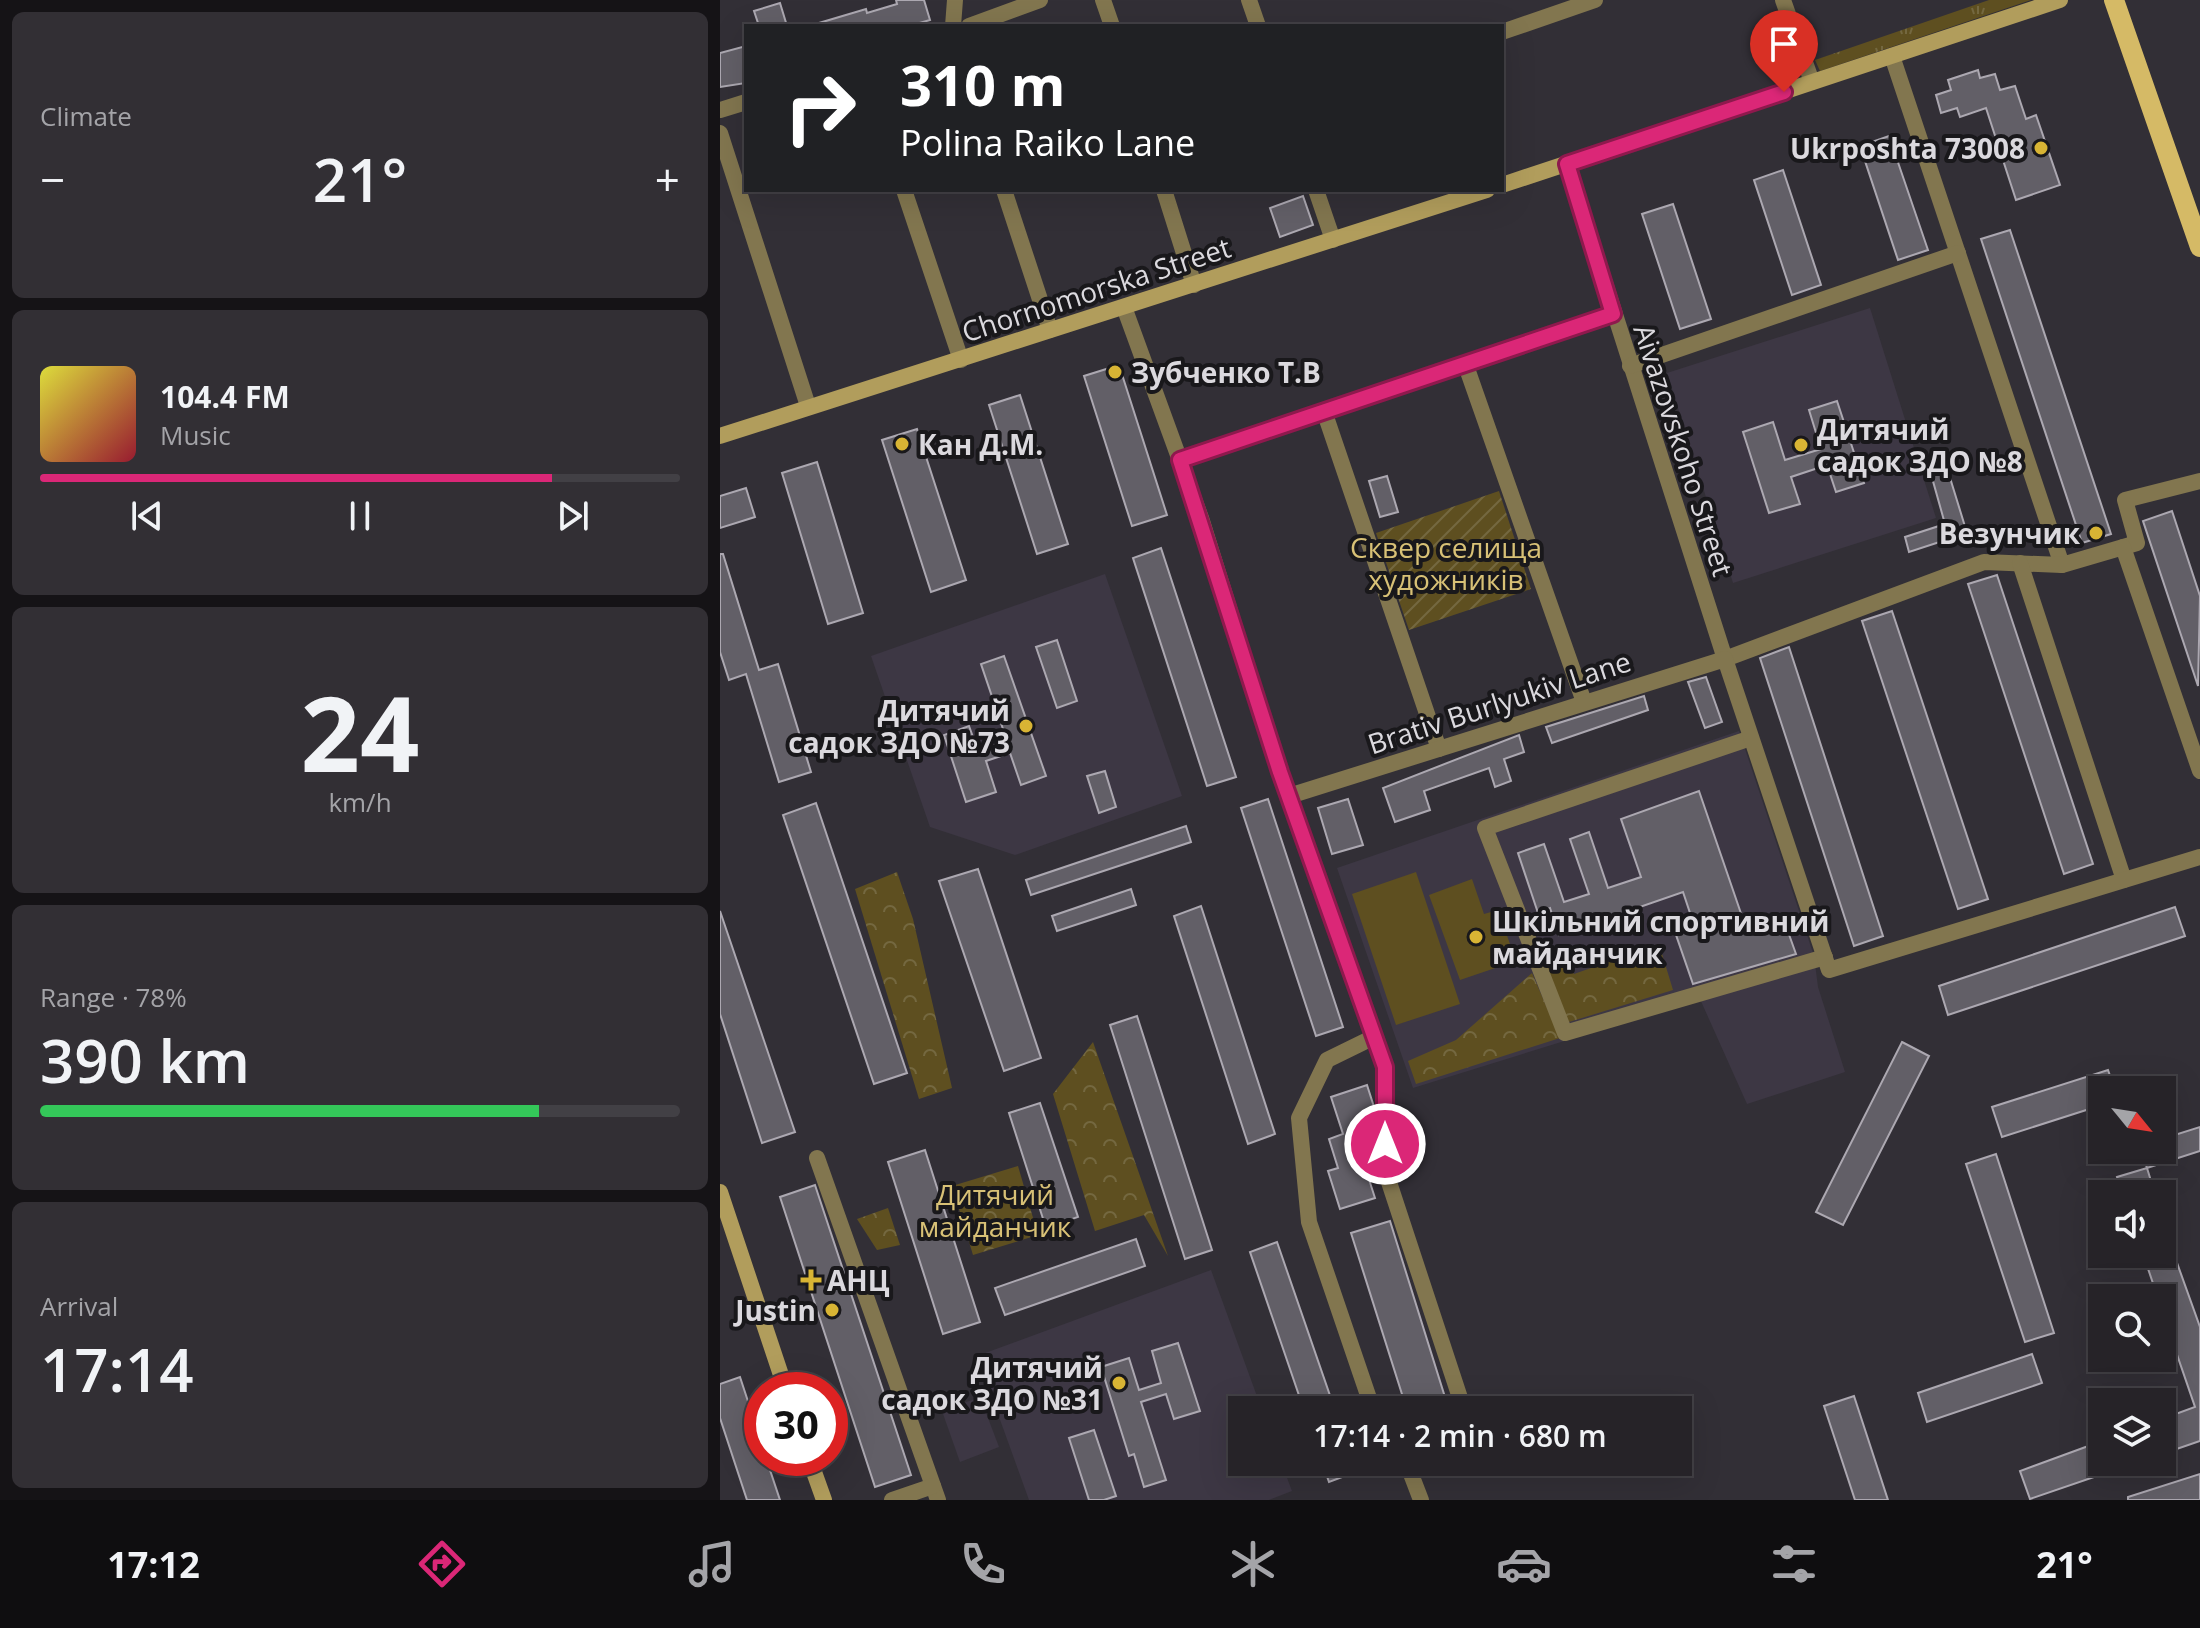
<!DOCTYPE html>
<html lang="en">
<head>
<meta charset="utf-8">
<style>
  body { margin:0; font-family:"Open Sans",sans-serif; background:#322f34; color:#f1f3f6; height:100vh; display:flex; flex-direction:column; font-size:30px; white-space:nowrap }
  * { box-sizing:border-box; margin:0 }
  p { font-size:26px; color:#a4a4a8 }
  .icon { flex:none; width:44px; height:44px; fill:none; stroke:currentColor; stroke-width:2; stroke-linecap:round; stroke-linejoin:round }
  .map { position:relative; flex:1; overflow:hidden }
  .panel { display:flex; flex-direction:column; gap:12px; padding:12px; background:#151316; width:720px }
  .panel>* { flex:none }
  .top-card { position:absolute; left:24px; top:24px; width:760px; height:168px; border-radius:0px; box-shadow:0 8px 32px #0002,0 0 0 2px #424045; background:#202124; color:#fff; overflow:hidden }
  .needle { width:52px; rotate:120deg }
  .buttons { position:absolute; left:1368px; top:1076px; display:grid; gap:16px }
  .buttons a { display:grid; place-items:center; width:88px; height:88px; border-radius:0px; background:#262328; box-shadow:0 8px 32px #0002,0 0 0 2px #424045; font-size:40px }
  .speed { position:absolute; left:24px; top:1372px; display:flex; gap:16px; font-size:40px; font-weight:700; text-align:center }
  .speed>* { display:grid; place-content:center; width:104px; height:104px; border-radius:50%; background:#262328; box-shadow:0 8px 32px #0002,0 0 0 2px #424045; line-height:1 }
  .speed .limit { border:12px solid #d22; background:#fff; color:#111 }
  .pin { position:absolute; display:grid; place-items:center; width:68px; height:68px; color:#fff; margin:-82px -34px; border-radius:50% 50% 50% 0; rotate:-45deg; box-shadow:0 0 8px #0007 }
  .pin .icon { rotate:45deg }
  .me { position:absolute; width:88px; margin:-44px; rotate:0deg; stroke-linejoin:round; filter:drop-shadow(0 0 6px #0008) }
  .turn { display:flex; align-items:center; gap:28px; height:168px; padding:0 24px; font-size:36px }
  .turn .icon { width:104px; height:104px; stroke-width:2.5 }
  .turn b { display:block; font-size:56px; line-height:68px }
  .big { font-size:60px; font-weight:600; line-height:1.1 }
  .panel .widget { flex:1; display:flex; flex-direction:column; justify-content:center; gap:12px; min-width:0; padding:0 28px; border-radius:12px; background:#322f34 }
  .panel .dial { align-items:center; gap:0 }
  .dial b { font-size:104px; line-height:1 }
  .song { display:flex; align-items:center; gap:24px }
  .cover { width:96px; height:96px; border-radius:12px; background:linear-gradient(135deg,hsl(60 70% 55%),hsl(350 70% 35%)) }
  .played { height:8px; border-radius:4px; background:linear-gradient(90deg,#db2777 80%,#424045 80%) }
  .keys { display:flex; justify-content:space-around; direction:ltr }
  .heat { display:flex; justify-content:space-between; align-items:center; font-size:44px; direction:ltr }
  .charge { height:12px; border-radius:6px; background:linear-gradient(90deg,#34c759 78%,#424045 0) }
  .trip { position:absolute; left:508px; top:1396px; width:464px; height:80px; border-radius:0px; background:#262328; box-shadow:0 8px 32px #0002,0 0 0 2px #424045; font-weight:600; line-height:80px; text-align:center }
  .menu { display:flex; height:128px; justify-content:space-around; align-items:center; background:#0f0e10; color:#a4a4a8 }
  .menu .icon { width:56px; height:56px }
  .menu .on { color:#db2777 }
  .menu b { font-size:36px; color:#f1f3f6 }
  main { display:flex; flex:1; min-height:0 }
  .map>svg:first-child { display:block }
  .built { fill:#3d3744 }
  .grass { fill:url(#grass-tufts) }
  .forest { fill:url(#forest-crowns) }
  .garden { fill:url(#garden-furrows) }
  .pitch { fill:#5e4f20 }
  .building { fill:#625f67; stroke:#aca8b1; stroke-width:2 }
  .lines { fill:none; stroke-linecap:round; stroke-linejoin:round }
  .street { stroke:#82764f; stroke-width:16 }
  .secondary { stroke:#b19d5c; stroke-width:16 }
  .primary { stroke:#d5ba66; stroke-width:20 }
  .route-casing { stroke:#8e194d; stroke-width:20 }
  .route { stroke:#db2777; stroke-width:14 }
  .poi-dot { fill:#d8b434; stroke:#19181b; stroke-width:3 }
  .labels { text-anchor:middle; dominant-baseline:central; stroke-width:8; stroke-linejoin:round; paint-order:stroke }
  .poi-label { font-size:28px; font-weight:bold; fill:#dbd9de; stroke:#19181b; text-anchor:end }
  .street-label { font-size:28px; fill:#dbd9de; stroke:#19181b }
  .park-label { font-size:28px; fill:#d8c176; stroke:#19181b }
</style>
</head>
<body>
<main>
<section class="panel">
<div class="widget"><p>Climate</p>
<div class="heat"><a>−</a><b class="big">21°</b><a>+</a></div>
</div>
<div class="widget">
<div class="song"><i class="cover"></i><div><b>104.4 FM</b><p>Music</p></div></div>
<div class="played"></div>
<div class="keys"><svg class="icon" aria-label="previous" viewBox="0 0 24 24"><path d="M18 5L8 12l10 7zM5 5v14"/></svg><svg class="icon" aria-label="pause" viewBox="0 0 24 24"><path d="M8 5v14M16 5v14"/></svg><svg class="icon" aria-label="next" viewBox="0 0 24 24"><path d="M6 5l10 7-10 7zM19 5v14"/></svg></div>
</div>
<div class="widget dial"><b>24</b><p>km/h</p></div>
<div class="widget"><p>Range · 78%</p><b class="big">390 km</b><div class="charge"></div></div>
<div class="widget"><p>Arrival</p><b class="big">17:14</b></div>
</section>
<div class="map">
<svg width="1480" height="1500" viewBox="0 0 1480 1500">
  <defs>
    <pattern id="grass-tufts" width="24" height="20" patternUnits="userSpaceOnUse" patternTransform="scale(2)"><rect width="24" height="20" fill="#5e4f20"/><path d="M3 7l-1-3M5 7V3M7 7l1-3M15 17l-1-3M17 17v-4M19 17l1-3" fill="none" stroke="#746840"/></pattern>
    <pattern id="forest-crowns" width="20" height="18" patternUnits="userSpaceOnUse" patternTransform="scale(2)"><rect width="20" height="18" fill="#5e4f20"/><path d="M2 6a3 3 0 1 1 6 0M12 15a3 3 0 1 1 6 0" fill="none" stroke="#746840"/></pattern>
    <pattern id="garden-furrows" width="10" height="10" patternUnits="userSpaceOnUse" patternTransform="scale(2)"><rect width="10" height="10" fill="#5e4f20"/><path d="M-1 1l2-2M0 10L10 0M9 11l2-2" fill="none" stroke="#746840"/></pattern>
  </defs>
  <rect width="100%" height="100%" fill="#322f36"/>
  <g class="built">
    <path d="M1150 308 1216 518 1013 583 947 373Z"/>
    <path d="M385 574 462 796 295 855 210 827 151 656Z"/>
    <path d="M1019 731 1094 956 1098 987 1125 1072 1027 1104 980 999 693 1088 617 868Z"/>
    <path d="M491 1270 542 1410H522V1462H561L572 1491 549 1500H309L257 1356Z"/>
    <path d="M260 1397 279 1447 240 1462 222 1411Z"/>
  </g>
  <path class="grass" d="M1269 0H1311L1100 71 1095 60Z"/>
  <g class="forest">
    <path d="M177 872 193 919 232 1088 199 1099 135 889Z"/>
    <path d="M939 944 953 990 849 1022 822 962 844 958 854 974Z"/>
    <path d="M812 973 840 1038 696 1084 688 1061 736 1040Z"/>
    <path d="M373 1042 448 1256 424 1215 375 1231 333 1094Z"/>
    <path d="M298 1166 318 1235 253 1255 232 1186Z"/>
    <path d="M168 1208 180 1245 157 1250 137 1219Z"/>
  </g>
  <path class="garden" d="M779 491 811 589 689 630 656 533Z"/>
  <g class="pitch">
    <path d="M696 872 740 1004 676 1025 632 894Z"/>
    <path d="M752 879 764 914 778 910 796 961 740 980 709 895Z"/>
  </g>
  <g class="building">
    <path d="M176 0H204L210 20 189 26H100L99 23 146 9 147 13 177 4Z"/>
    <path d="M60 3 67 26H39L34 11Z"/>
    <path d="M26 46V83L0 87V53Z"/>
    <path d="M1258 70 1260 78 1275 74 1280 90 1295 86 1306 119 1316 115 1340 185 1296 200 1266 108 1240 117 1237 108 1221 113 1216 95 1231 90 1228 80Z"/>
    <path d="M1169 136 1208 250 1178 260 1140 146Z"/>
    <path d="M1063 170 1101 285 1072 295 1034 180Z"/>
    <path d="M583 196 593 225 560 237 550 208Z"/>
    <path d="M953 204 991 319 960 329 922 214Z"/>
    <path d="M1290 230 1391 534 1362 543 1261 239Z"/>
    <path d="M399 365 447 515 412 526 364 376Z"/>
    <path d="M300 395 348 544 317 554 269 405Z"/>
    <path d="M1117 401 1144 483 1116 492 1107 465 1071 477 1080 504 1049 513 1023 432 1053 422 1065 460 1101 449 1089 410Z"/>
    <path d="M197 429 246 580 211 592 162 440Z"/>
    <path d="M97 462 143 613 108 624 62 473Z"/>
    <path d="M1227 468 1247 533 1189 552 1185 537 1225 524 1211 474Z"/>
    <path d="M667 476 678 512 660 517 649 481Z"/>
    <path d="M26 488 35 517 0 528V496Z"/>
    <path d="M1452 511 1480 596 1478 686 1423 521Z"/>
    <path d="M441 548 516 777 487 786 413 558Z"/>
    <path d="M0 554H3L39 670 58 664 91 772 59 782 26 674 9 680 0 652Z"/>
    <path d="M1277 575 1373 864 1344 874 1248 584Z"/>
    <path d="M1172 611 1268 899 1238 909 1142 621Z"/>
    <path d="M337 640 357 701 337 708 316 647Z"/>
    <path d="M1069 647 1163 936 1134 946 1040 658Z"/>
    <path d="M284 656 326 776 301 785 290 753 266 761 276 792 246 802 224 735 249 726 258 751 287 741 261 664Z"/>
    <path d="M986 677 1002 722 985 728 968 682Z"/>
    <path d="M924 696 928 710 832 743 826 727Z"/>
    <path d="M799 735 804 752 784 759 791 781 775 787 769 768 704 791 710 810 675 822 663 788Z"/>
    <path d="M385 771 396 807 379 813 367 776Z"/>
    <path d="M979 791 1026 928 1062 915 1076 954 973 984 955 932 974 925 963 892 839 935 830 908 818 913 798 853 824 844 844 902 869 894 850 839 869 832 888 888 921 877 901 819Z"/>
    <path d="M548 799 623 1027 596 1036 521 808Z"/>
    <path d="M628 799 643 845 612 854 598 808Z"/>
    <path d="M96 803 187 1073 154 1084 63 815Z"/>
    <path d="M466 826 471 842 311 895 306 880Z"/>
    <path d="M258 869 321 1058 284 1071 219 881Z"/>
    <path d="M411 889 416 905 337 931 332 916Z"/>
    <path d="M481 906 555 1134 528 1144 454 916Z"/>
    <path d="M1455 907 1465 936 1228 1015 1219 986Z"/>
    <path d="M0 911 75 1132 42 1143 0 1014Z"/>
    <path d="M417 1016 492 1250 465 1259 390 1025Z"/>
    <path d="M1182 1042 1209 1056 1123 1225 1096 1212Z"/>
    <path d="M1388 1070 1395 1090H1382V1105L1282 1137 1272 1107Z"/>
    <path d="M647 1085 654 1107V1132L647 1135 654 1164 645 1167 655 1198 620 1209 608 1171 618 1168 609 1139 623 1134 611 1097Z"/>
    <path d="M320 1103 358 1217 326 1228 289 1113Z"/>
    <path d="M1480 1127V1151L1427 1168 1421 1150H1442V1139Z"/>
    <path d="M205 1150 260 1322 223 1334 168 1162Z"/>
    <path d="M1276 1154 1334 1333 1305 1342 1246 1164Z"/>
    <path d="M1427 1168 1435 1194H1402L1397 1177Z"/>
    <path d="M95 1185 191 1475 155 1487 60 1197Z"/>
    <path d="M670 1221 729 1410H687L631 1233Z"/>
    <path d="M1442 1221 1480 1327V1441L1442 1454V1419L1475 1407 1442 1311V1298H1438L1423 1254H1442Z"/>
    <path d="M416 1239 425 1266 285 1315 275 1288Z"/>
    <path d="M557 1242 615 1410H584L530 1252Z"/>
    <path d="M458 1343 480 1411 454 1419 446 1394 421 1402 446 1480 424 1487 414 1454 409 1456 381 1367 409 1358 419 1390 441 1383 432 1351Z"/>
    <path d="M1312 1354 1322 1383 1207 1422 1198 1393Z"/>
    <path d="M20 1377 42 1444V1458H46L60 1500H27L0 1418V1384Z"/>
    <path d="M1134 1396 1168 1500H1135L1104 1406Z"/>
    <path d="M374 1430 396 1496 384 1500H369L349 1438Z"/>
    <path d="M1382 1441V1462L1412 1464 1310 1499 1300 1471Z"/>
    <path d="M602 1462H633L636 1472 609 1482Z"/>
    <path d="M1480 1474V1500H1408V1497Z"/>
  </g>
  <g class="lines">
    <g class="street">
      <path d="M383 0 392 26"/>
      <path d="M529 0 538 26"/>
      <path d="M1063 0 1092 82"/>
      <path d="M233 26 235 0"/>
      <path d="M249 26 320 0"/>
      <path d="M782 32 875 0"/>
      <path d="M1172 56 1342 565"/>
      <path d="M0 110 26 102"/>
      <path d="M0 133 88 406"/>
      <path d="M847 164 1005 659 1264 562 1342 565 1417 543 1405 500 1480 481"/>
      <path d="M184 190 241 360"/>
      <path d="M284 190 330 330"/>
      <path d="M444 190 474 285"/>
      <path d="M596 190 613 240"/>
      <path d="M404 307 481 518 560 772 665 1067V1170L744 1410"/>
      <path d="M745 363 864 702"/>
      <path d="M910 366 1238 253"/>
      <path d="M604 411 719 749"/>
      <path d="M460 460 893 314"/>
      <path d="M1403 547 1480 771"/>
      <path d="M1300 563 1404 880"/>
      <path d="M1031 738 765 828 845 1033 1105 957"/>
      <path d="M569 796 1005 659 1109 970 1480 857"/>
      <path d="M97 1158 218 1500"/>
      <path d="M653 1410 589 1222 579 1118 607 1060 654 1037"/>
      <path d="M172 1500 213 1486"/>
      <path d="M701 1500 691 1474 715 1462"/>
    </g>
    <g class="secondary">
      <path d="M782 185 1340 0"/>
      <path d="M0 436 767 190"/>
      <path d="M0 1192 66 1390"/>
      <path d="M89 1458 104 1500"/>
    </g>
    <path class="primary" d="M1394 0 1480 247"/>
  </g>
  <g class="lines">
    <g class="route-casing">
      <path id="route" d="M665 1144V1067L560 772 460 460 893 314 847 164 1064 92"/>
    </g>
    <use href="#route" class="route"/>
  </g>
  <g class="poi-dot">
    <circle cx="1321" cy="148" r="8"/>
    <circle cx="395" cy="372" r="8"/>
    <circle cx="182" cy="444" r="8"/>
    <circle cx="1081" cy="445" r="8"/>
    <circle cx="1376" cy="533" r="8"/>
    <circle cx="306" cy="726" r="8"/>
    <circle cx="756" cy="937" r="8"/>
    <path d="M87 1268h8v8h8v8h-8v8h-8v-8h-8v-8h8z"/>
    <circle cx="112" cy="1310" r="8"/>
    <circle cx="399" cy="1383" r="8"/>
  </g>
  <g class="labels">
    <g class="poi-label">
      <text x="1305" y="148">Ukrposhta 73008</text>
      <text x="411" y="372" text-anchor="start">Зубченко Т.В</text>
      <text x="1097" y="429" text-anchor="start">Дитячий<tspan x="1097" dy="32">садок ЗДО №8</tspan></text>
      <text x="198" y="444" text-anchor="start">Кан Д.М.</text>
      <text x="1360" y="533">Везунчик</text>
      <text x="290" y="710">Дитячий<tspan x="290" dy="32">садок ЗДО №73</tspan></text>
      <text x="772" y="921" text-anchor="start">Шкільний спортивний<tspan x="772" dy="32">майданчик</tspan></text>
      <text x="107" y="1280" text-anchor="start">АНЦ</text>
      <text x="96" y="1310">Justin</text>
      <text x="383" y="1367">Дитячий<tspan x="383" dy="32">садок ЗДО №31</tspan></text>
    </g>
    <g class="street-label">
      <text transform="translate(376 289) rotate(-18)">Chornomorska Street</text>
      <text transform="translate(964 450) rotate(72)">Aivazovskoho Street</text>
      <text transform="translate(779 702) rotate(-18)">Brativ Burlyukiv Lane</text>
    </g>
    <g class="park-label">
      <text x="726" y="547">Сквер селища<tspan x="726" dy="32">художників</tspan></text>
      <text x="275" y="1194">Дитячий<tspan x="275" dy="32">майданчик</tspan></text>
    </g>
  </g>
</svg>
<div class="buttons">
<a><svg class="needle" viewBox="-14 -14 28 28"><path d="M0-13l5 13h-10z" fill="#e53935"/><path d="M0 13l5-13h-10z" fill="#a4a4a8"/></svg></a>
<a><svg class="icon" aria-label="sound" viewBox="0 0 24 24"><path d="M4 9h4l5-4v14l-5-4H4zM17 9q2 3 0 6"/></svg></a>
<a><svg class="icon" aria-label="search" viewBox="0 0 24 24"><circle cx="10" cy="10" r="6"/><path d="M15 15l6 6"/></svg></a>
<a><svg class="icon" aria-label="layers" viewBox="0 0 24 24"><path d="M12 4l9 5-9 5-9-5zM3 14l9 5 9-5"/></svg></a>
</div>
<div class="speed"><div class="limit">30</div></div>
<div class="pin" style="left:1064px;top:92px;background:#d93025"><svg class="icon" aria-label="arrive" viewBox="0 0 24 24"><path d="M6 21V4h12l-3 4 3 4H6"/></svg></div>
<svg class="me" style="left:665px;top:1144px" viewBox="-20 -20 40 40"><circle r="17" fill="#db2777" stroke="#fff" stroke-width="3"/><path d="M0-11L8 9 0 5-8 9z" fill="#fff"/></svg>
<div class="trip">17:14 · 2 min · 680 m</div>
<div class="top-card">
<div class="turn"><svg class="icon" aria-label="right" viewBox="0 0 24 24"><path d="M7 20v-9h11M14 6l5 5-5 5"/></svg><div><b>310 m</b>Polina Raiko Lane</div></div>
</div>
</div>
</main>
<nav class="menu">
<b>17:12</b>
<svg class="icon on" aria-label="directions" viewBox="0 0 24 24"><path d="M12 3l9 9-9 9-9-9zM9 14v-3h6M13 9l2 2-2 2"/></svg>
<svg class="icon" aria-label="music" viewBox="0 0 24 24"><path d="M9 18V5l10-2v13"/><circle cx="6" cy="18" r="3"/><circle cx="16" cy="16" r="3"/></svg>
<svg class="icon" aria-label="phone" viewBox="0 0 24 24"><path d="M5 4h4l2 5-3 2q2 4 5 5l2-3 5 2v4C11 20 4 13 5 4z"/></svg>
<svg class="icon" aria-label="climate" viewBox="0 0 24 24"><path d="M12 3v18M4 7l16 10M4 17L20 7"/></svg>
<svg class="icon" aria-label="car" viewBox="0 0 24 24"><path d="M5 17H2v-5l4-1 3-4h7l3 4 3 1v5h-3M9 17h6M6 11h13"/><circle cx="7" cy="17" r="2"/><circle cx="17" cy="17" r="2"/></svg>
<svg class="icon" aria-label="filters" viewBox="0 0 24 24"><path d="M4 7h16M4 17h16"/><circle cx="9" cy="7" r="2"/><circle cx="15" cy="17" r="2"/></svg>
<b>21°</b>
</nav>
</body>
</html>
